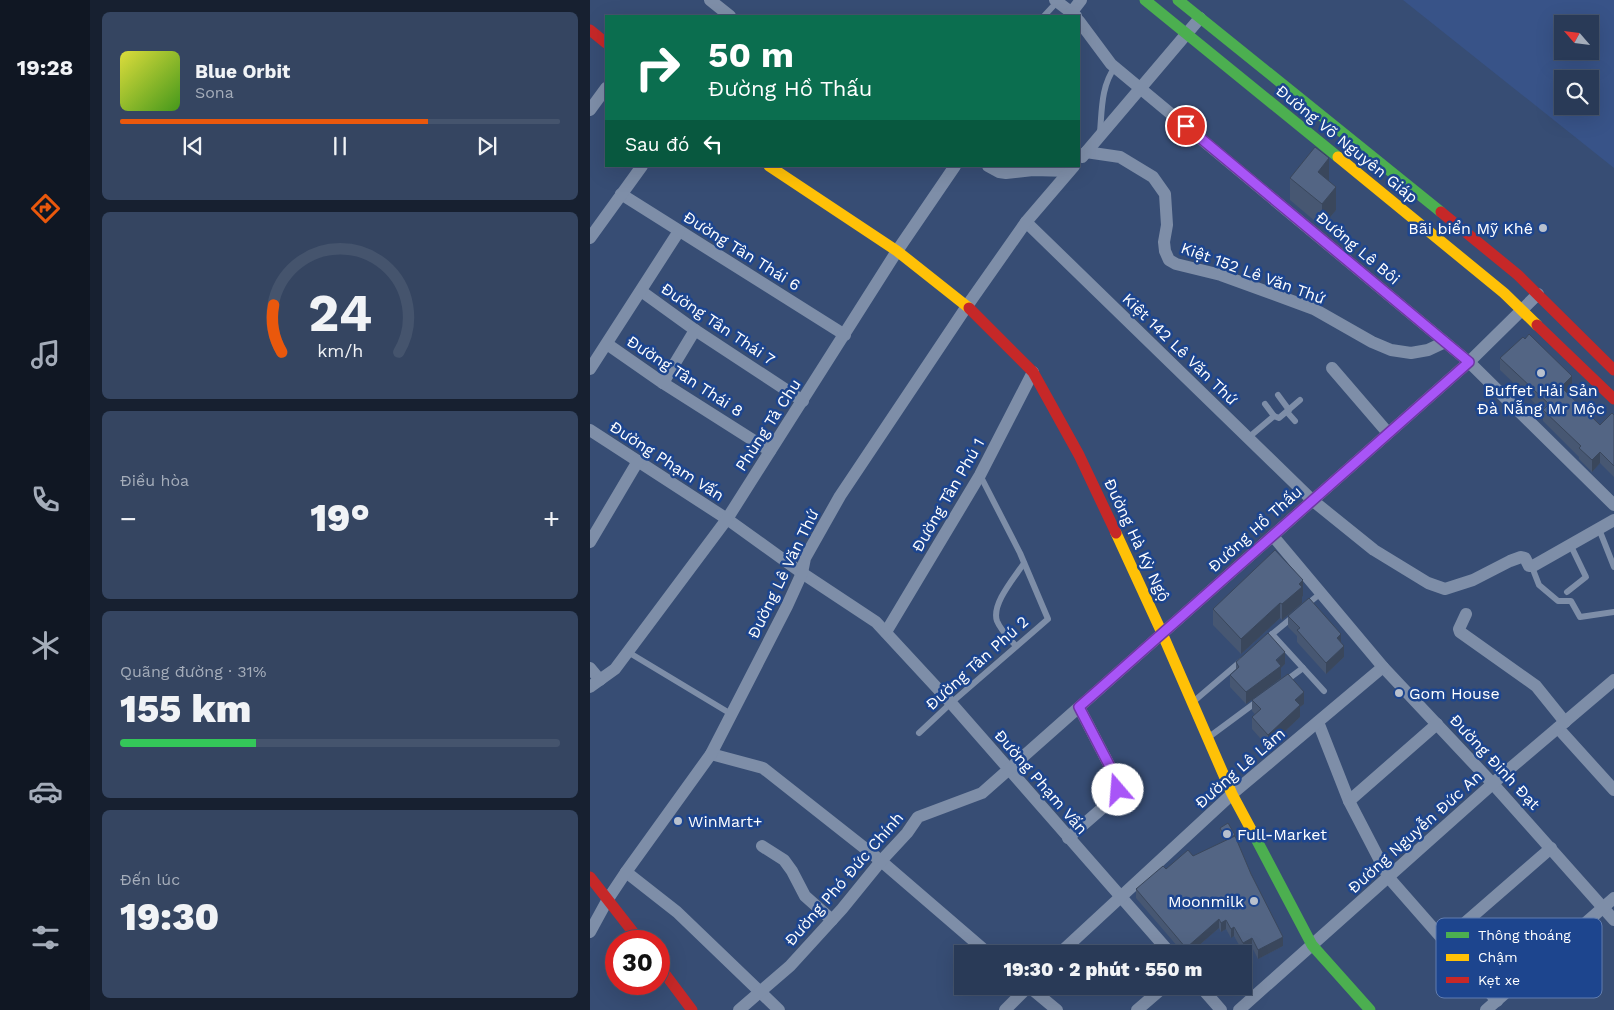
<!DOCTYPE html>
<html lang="vi">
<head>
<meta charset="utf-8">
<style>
  body { margin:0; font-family:"Work Sans",sans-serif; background:#354561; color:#f1f3f6; height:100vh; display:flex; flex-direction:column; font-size:19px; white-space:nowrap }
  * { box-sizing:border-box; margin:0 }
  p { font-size:16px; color:#a5adba }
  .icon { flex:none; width:28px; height:28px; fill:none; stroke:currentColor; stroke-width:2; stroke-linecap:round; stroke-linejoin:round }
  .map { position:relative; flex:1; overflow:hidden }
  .panel { display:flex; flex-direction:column; gap:12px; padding:12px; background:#172030; width:500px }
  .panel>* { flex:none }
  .hud { position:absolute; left:15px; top:15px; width:475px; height:152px; border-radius:0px; box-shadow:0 5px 20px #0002,0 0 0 1px #45546d; background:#0b6e4f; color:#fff; overflow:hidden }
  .needle { width:32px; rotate:298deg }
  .tools { position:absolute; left:964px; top:15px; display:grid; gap:10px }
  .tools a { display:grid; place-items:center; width:45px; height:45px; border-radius:0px; background:#293a57; box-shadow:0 5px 20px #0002,0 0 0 1px #45546d; font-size:25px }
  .speed { position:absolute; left:15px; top:930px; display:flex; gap:10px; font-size:25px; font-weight:700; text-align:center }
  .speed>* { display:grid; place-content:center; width:65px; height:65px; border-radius:50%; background:#293a57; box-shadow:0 5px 20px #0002,0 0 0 1px #45546d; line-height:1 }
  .speed .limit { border:8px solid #d22; background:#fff; color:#111 }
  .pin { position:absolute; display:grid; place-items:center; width:42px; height:42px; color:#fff; margin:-21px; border:2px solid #fff; border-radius:50%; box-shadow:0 1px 5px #0007 }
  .me { position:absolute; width:55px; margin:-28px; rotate:342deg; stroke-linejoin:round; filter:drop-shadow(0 0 4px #0008) }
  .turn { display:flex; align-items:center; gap:18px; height:105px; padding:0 20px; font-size:22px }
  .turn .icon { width:65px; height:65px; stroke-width:2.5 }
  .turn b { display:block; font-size:35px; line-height:42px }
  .then { display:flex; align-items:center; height:48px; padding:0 20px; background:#0003; gap:10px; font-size:19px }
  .big { font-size:38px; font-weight:800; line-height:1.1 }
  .panel .card { flex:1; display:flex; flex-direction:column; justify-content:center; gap:8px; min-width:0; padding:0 18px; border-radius:8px; background:#354561 }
  .panel .dial { align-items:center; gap:0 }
  .dial svg { height:130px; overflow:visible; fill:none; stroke:#45546d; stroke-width:7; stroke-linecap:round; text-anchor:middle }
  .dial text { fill:#f1f3f6; stroke:none }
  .song { display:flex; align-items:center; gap:15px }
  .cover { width:60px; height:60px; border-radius:8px; background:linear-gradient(135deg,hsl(60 70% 55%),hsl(100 70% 35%)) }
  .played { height:5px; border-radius:2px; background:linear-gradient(90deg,#ea580c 70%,#45546d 70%) }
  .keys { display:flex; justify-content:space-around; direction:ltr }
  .heat { display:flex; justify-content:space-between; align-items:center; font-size:28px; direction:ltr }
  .charge { height:8px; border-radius:4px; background:linear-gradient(90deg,#34c759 31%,#45546d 0) }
  .trip { position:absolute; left:364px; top:945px; width:298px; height:50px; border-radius:0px; background:#293a57; box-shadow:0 5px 20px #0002,0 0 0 1px #45546d; font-weight:800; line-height:50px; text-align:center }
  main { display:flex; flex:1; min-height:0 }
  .tabs { display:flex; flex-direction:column; width:90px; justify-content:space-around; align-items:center; background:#101723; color:#a5adba }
  .tabs .icon { width:35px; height:35px }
  .tabs .on { color:#ea580c }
  .tabs b { font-size:22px; color:#f1f3f6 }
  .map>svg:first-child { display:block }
  .water { fill:#385388; fill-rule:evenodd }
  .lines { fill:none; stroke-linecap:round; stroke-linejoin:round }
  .lane { stroke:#7e8ea8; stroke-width:6 }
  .street { stroke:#7e8ea8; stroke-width:12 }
  .fast { stroke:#4caf50; stroke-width:11 }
  .slow { stroke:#ffc107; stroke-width:11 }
  .jam { stroke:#c62828; stroke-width:11 }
  .wall { fill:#475772 }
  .shaded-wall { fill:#3a475c }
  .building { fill:#536584; stroke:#3a475c }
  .route-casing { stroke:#6d37a1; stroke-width:12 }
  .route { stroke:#a855f7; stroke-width:9 }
  .poi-dot { fill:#b9c1ce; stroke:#1d458e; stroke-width:2 }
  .labels { text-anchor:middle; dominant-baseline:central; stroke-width:5; stroke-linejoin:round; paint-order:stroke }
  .street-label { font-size:16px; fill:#fff; stroke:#1d458e }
  .poi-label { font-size:16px; fill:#fff; stroke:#1d458e; text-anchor:start }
  .key { fill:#1d458e; stroke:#617db0; stroke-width:1 }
  .key-label { font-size:14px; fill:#fff }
</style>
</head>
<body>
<main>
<nav class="tabs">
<b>19:28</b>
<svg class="icon on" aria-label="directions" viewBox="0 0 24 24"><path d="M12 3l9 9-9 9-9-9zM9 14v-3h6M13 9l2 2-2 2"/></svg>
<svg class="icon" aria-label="music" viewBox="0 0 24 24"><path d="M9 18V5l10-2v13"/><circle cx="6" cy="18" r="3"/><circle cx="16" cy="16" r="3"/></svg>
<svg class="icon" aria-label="phone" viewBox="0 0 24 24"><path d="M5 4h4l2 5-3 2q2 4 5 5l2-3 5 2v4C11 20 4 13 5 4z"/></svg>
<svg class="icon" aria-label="climate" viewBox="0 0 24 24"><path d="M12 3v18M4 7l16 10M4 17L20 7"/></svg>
<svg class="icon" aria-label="car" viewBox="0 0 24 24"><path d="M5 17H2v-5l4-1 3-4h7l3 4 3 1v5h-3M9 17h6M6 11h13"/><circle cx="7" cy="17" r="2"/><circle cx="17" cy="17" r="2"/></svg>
<svg class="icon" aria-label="filters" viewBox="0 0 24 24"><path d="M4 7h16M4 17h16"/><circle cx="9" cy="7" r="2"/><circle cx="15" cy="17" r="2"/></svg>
</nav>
<section class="panel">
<div class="card">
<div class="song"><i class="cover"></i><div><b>Blue Orbit</b><p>Sona</p></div></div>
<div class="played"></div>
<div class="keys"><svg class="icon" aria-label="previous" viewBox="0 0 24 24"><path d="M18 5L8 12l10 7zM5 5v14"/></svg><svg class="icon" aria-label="pause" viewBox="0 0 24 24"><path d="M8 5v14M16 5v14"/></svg><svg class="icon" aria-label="next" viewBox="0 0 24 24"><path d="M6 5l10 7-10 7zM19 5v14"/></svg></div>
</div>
<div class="card dial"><svg viewBox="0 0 100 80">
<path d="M14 69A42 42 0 1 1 86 69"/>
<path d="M14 69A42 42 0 0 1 9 40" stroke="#ea580c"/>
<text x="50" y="56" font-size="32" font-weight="700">24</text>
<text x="50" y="72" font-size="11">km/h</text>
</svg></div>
<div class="card"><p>Điều hòa</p>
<div class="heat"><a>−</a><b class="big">19°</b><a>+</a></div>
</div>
<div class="card"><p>Quãng đường · 31%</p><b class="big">155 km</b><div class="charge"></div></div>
<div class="card"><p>Đến lúc</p><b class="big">19:30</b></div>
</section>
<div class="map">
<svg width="1024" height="1010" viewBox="0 0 1024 1010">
  <rect width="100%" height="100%" fill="#374d74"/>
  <path class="water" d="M813 0H1024V168ZM972 24H1000V51H972ZM972 79H1000V106H972Z"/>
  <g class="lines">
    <g class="lane">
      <path d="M454 16 467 2"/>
      <path d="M510 132C512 110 511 86 525 67"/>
      <path d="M688 395 699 410"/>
      <path d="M697 412 705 421"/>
      <path d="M684 416 689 418 710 400"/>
      <path d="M658 438 684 416 675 404"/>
      <path d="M1009 529 1024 567"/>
      <path d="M942 567 949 585 968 601H981L990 617 1024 612"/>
      <path d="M977 592 996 577 981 546"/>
      <path d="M715 606 731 593"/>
      <path d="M682 634 734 691"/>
      <path d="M675 640 704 616"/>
      <path d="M426 646C420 639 411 631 407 621 401 604 425 577 434 563"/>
      <path d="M38 652 141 714"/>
      <path d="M694 682 713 668"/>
      <path d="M603 702 651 661"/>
      <path d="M329 733 361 703 458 619 430 553 390 475"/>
      <path d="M619 737 669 700"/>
    </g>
    <g class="street">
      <path d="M120 0 140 16"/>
      <path d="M465 0 486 16"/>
      <path d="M481 13 491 0"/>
      <path d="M489 21 521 64 879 362 1024 505"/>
      <path d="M0 110 16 88"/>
      <path d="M496 152 530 157 563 177 575 194 577 225 574 242 575 251 579 260 586 264 631 275 724 309 782 342 801 350 821 353 838 350 855 342"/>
      <path d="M492 157 610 18"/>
      <path d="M398 166 409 172 416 173 443 170 479 171"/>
      <path d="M31 194 255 335"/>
      <path d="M436 222 722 500 784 550 838 583 855 589 883 580 920 561 931 557 935 558 939 566H943L1024 520"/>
      <path d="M0 238 52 166"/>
      <path d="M51 291 105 330 213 401"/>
      <path d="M17 344 73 383 180 451"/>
      <path d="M742 368 798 433"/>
      <path d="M0 369 89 231"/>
      <path d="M73 383 105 330"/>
      <path d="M0 430 137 519 212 573 286 622 361 703 581 954"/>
      <path d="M683 536 793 667 903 784 1024 920"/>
      <path d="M0 542 48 461"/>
      <path d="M876 614 869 629 870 632 946 686 975 722"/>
      <path d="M296 632 390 475 443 372"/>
      <path d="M0 668 10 680"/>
      <path d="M0 687 25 669 137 519 307 251 365 166"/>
      <path d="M728 722 759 801 799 878 907 1001"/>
      <path d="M968 728 1024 790"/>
      <path d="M121 754 173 768 291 861 399 954"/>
      <path d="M759 801 847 724"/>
      <path d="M478 838 524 798 528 790V782L489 707"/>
      <path d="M172 846 194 860 202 871 215 896 242 920"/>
      <path d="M36 872 87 912 189 1010"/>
      <path d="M0 932 18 899 36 872 121 754 197 606 212 573 215 558 250 496 377 306 436 222 484 166"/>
      <path d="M854 941 961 848"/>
      <path d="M469 954 642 794 793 667"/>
      <path d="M438 986 467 1010"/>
      <path d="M610 986 631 1010"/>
      <path d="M149 1010 200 966 252 909 291 861 317 833 328 817 392 793 879 362 948 294"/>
      <path d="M415 1010 438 987"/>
      <path d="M547 1010 575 986"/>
      <path d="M649 1010 917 771 1024 680"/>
      <path d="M896 1010 1024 898"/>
    </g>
    <g class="fast">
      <path d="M555 0 748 157"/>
      <path d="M588 0 851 212"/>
      <path d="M664 835 722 945 780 1010"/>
    </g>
    <g class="slow">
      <path d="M748 157 914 293 947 325"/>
      <path d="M179 166 307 251 379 308"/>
      <path d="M526 533 572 633 642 794 664 835"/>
    </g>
    <g class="jam">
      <path d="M0 30 16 43"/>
      <path d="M851 212 928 275 1024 370"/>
      <path d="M379 308 443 372 489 455 526 533"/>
      <path d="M947 325 1024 399"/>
      <path d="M0 877 50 941"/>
      <path d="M69 966 102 1010"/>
    </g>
  </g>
  <g class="wall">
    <path d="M700 178 739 181 746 210 732 227 700 200Z"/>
    <path d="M910 358 982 387 977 392 1010 425 1024 415V477L1010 463 1002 472 989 459V457L953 421V411L910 370Z"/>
    <path d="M713 596 712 597V603L692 620 690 618 651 654 623 625V609Z"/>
    <path d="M698 616 751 642 754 657 736 674 707 642V636L698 627Z"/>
    <path d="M646 662 695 664 691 668V678L656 704 640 687V675L646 670Z"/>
    <path d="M662 700 714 704 710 707V717L678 747 662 729V717L665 714 662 711Z"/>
    <path d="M630 828 645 837 693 946 668 959 662 947 653 952 644 936 641 938 636 929 631 932 629 928 599 954H594L546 898V889L576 869 635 841 630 832Z"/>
  </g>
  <g class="shaded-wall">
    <path d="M739 158V181L728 172Z"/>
    <path d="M746 187V210L732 227V204Z"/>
    <path d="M982 376V387L971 398V387Z"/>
    <path d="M1010 452V463L1002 472V460Z"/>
    <path d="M713 580V596L712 597V603L692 620V604Z"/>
    <path d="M690 603V618L651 654V639Z"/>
    <path d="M751 634V646L747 638Z"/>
    <path d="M754 646V657L736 674V663Z"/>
    <path d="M695 652V664L691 668V678L656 704V692Z"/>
    <path d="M714 692V704L710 707V717L678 747V735L705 700Z"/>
    <path d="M629 919V928L599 954H596V948Z"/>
    <path d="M636 920V929L631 932V923Z"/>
    <path d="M644 927V936L641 938V929Z"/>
    <path d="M693 937V946L668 959V950Z"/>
    <path d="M662 938V947L653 952V943Z"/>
  </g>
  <g class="building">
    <path d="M725 147 739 158 728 172 746 187 732 204 700 178Z"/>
    <path d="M939 334 982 376 971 387 1010 425 1022 413 1024 415V466L1010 452 1002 460 989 448 991 446 953 410 959 404 910 358 933 337 935 339Z"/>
    <path d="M685 550 713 580 709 584 712 587 692 604 690 603 651 639 623 609Z"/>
    <path d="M719 598 751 634 747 638 754 646 736 663 707 630 710 628 698 616Z"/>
    <path d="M678 633 695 652 686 660 691 666 656 692 640 675 649 667 646 662Z"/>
    <path d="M698 674 714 692 705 700 710 705 678 735 662 717 671 709 662 700Z"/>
    <path d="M638 823 645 835 636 840 630 828Z"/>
    <path d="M645 836 661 874 693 937 668 950 662 938 653 943 644 927 641 929 636 920 631 923 629 919 596 948 546 889 573 866 576 869 598 850 603 856Z"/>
  </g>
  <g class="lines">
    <g class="route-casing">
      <path id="route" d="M528 790V782L489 707 879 362 596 126"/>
    </g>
    <use href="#route" class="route"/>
  </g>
  <g class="poi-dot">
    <circle cx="953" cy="228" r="5"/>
    <circle cx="951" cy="373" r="5"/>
    <circle cx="809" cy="693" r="5"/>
    <circle cx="88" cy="821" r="5"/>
    <circle cx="637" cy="834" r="5"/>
    <circle cx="664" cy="901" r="5"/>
  </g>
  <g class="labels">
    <g class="street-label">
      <text transform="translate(757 144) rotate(39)">Đường Võ Nguyên Giáp</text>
      <text transform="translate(768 248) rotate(40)">Đường Lê Bôi</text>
      <text transform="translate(152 251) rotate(32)">Đường Tân Thái 6</text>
      <text transform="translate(663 273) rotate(20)">Kiệt 152 Lê Văn Thứ</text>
      <text transform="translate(128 324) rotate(34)">Đường Tân Thái 7</text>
      <text transform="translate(590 349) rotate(44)">Kiệt 142 Lê Văn Thứ</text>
      <text transform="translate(95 376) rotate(33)">Đường Tân Thái 8</text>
      <text transform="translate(178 425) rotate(-57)">Phùng Tả Chu</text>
      <text transform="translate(77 461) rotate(33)">Đường Phạm Vấn</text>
      <text transform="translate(358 495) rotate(-60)">Đường Tân Phú 1</text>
      <text transform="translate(665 529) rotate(-42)">Đường Hồ Thấu</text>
      <text transform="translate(547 540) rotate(65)">Đường Hà Kỳ Ngộ</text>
      <text transform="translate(193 574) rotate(-64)">Đường Lê Văn Thứ</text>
      <text transform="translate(387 663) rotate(-42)">Đường Tân Phú 2</text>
      <text transform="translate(905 762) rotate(47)">Đường Đinh Đạt</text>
      <text transform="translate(650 768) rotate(-41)">Đường Lê Lâm</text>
      <text transform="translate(451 782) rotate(49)">Đường Phạm Vấn</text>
      <text transform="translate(825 832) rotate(-42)">Đường Nguyễn Đức An</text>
      <text transform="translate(254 879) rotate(-49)">Đường Phó Đức Chính</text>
    </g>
    <g class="poi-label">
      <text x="943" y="228" text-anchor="end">Bãi biển Mỹ Khê</text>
      <text x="951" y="390" text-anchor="middle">Buffet Hải Sản<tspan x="951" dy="18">Đà Nẵng Mr Mộc</tspan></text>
      <text x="819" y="693">Gom House</text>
      <text x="98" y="821">WinMart+</text>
      <text x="647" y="834">Full-Market</text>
      <text x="654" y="901" text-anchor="end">Moonmilk</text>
    </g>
  </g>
  <rect x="846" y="918" width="166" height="80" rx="8" class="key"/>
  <rect x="856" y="932" width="23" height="6" fill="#4caf50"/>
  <rect x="856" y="954" width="23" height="7" fill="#ffc107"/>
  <rect x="856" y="977" width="23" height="6" fill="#c62828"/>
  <g class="key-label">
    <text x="888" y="940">Thông thoáng</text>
    <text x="888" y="962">Chậm</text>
    <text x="888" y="985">Kẹt xe</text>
  </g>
</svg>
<div class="tools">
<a><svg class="needle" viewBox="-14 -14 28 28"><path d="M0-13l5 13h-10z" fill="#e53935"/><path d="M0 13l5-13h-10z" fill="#a5adba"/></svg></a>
<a><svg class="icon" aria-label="search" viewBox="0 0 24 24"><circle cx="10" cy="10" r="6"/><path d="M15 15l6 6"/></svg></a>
</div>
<div class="speed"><div class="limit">30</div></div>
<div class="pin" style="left:596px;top:126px;background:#d93025"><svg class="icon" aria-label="arrive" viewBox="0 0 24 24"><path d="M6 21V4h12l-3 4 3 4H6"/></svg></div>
<svg class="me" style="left:528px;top:790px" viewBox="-20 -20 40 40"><circle r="19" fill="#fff"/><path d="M0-13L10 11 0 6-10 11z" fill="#a855f7"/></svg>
<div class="trip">19:30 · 2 phút · 550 m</div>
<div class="hud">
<div class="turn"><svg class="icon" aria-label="right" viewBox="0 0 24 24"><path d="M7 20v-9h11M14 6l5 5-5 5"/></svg><div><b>50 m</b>Đường Hồ Thấu</div></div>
<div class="then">Sau đó<svg class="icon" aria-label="left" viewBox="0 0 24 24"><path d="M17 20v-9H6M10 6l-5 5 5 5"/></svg></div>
</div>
</div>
</main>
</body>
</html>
